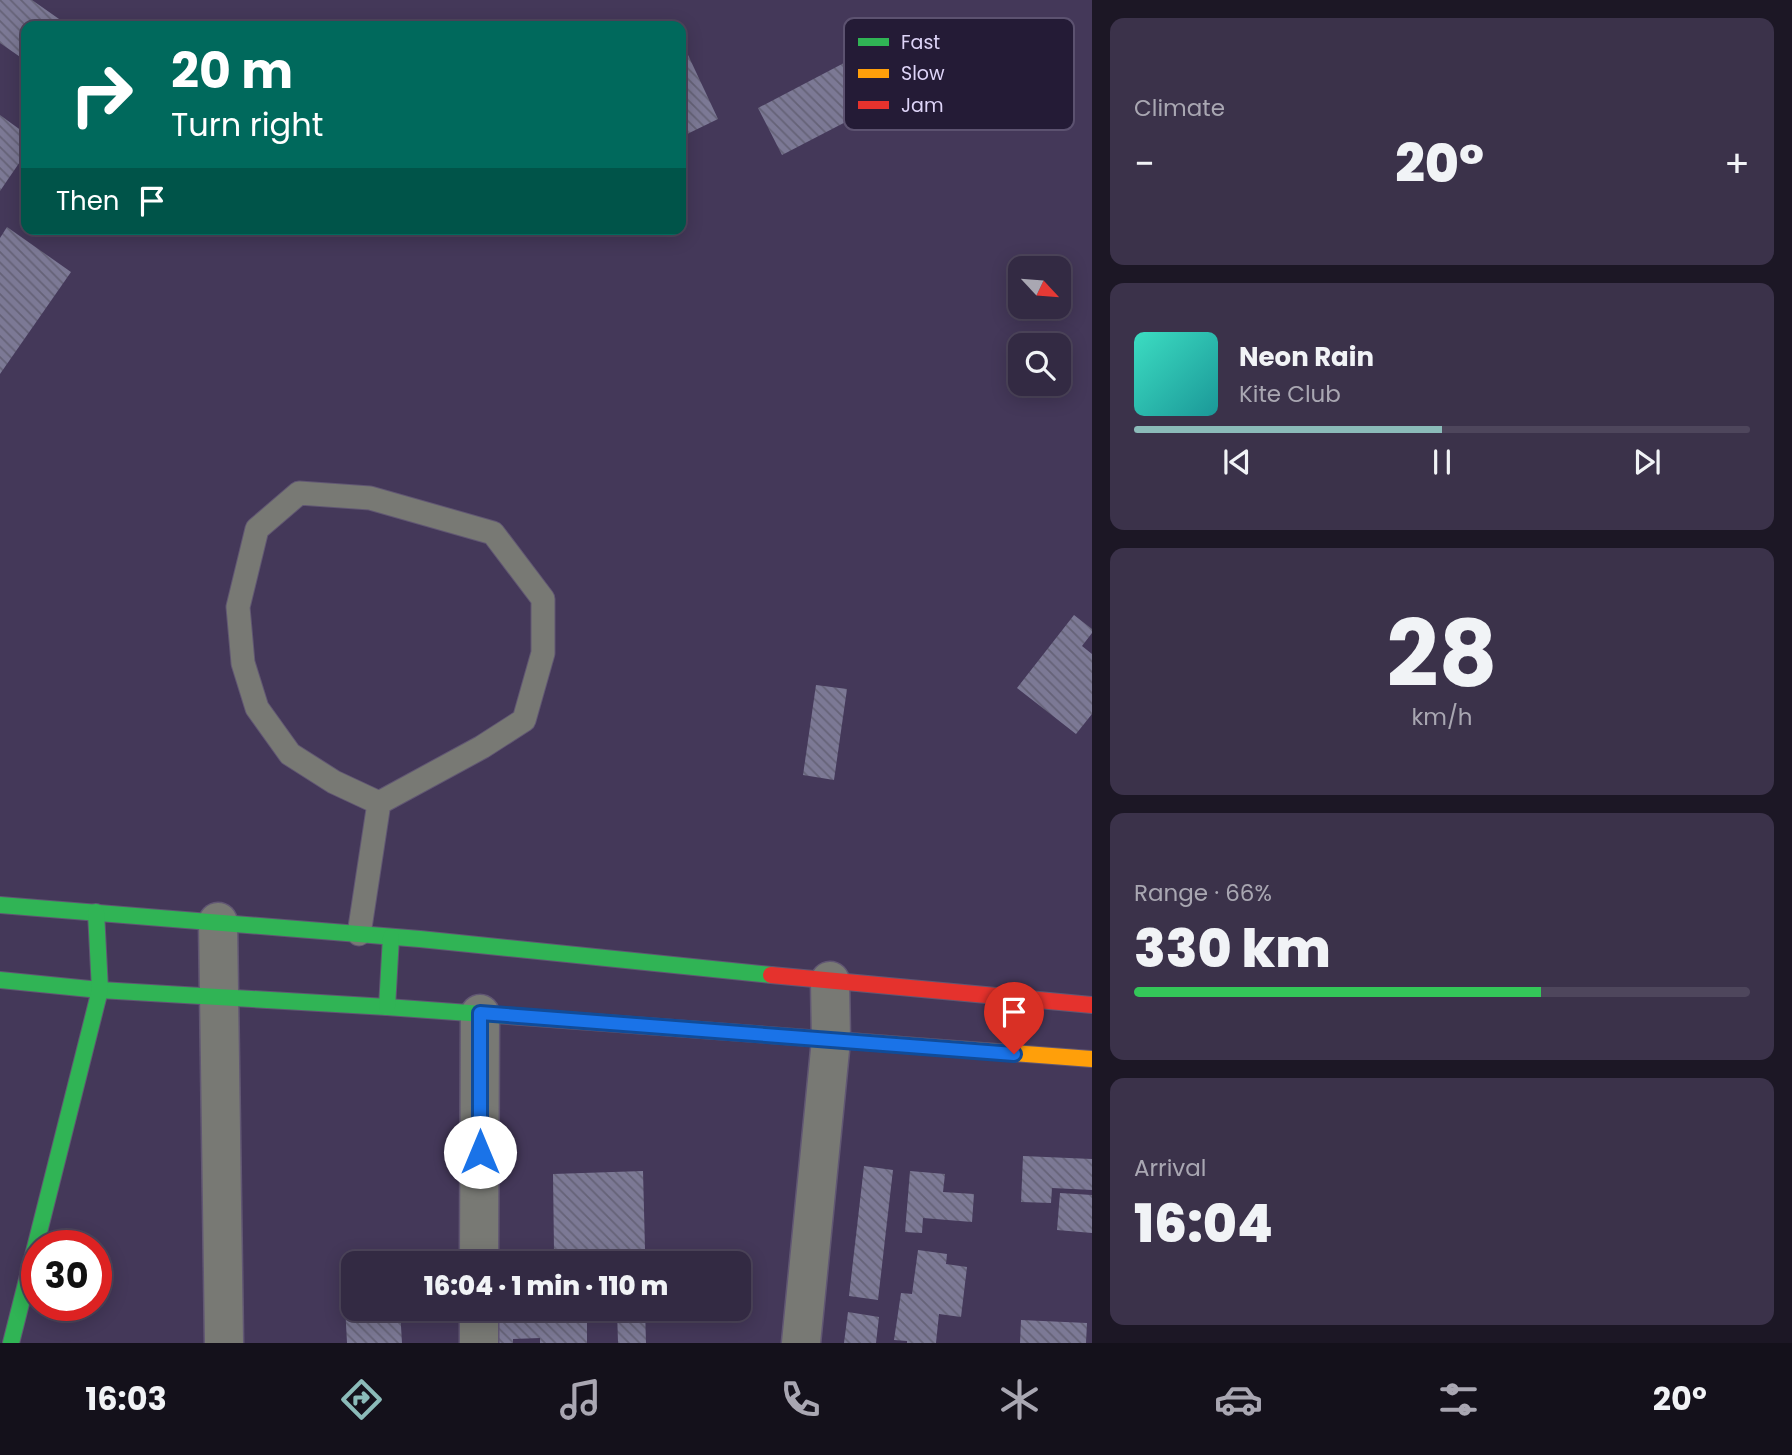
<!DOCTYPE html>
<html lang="en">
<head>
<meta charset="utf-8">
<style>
  body { margin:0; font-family:Poppins,sans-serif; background:#3b324a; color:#f1f3f6; height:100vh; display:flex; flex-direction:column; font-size:26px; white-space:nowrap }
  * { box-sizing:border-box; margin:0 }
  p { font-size:23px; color:#a9a7b2 }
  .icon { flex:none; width:38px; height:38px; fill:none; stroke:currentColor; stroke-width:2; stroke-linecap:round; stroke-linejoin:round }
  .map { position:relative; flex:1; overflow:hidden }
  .side { display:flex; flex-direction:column; gap:18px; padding:18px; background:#1c1725; width:700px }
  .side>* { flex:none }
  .guide { position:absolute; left:21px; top:21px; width:665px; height:214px; border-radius:14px; box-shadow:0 4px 18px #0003,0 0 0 2px #4e465c; background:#00695c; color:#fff; overflow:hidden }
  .needle { width:46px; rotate:116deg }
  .fabs { position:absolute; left:1008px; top:256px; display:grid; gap:14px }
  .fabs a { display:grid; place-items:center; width:63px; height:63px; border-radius:14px; background:#332a43; box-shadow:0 4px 18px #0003,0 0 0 2px #4e465c; font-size:35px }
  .speed { position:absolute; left:21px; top:1230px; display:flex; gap:14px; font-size:35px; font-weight:700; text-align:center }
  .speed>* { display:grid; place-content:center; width:91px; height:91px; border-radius:50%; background:#332a43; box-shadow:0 4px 18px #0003,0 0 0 2px #4e465c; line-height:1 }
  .speed .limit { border:10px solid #d22; background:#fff; color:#111 }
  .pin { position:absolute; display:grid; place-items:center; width:60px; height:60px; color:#fff; margin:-72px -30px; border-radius:50% 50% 50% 0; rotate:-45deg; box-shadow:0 0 7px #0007 }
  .pin .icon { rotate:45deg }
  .me { position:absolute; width:77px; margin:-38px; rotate:0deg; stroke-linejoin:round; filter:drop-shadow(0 0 5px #0008) }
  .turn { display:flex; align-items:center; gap:24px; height:147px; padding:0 35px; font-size:32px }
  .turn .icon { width:91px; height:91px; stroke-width:2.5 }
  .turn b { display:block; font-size:49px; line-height:60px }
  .then { display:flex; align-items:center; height:66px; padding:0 35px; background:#0003; gap:14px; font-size:26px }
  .big { font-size:52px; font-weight:800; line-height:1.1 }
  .side .card { flex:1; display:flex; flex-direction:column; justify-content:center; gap:10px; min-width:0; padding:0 24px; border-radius:14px; background:#3b324a }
  .side .dial { align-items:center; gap:0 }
  .dial b { font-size:91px; line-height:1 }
  .song { display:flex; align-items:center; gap:21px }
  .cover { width:84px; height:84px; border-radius:10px; background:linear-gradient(135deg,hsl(170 70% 55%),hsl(180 70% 35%)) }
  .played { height:7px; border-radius:4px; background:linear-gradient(90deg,#8bbbb9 50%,#4e465c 50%) }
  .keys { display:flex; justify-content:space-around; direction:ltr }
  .heat { display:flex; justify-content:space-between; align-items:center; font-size:38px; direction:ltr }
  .charge { height:10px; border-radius:5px; background:linear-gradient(90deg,#34c759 66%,#4e465c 0) }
  .trip { position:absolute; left:341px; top:1251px; width:410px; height:70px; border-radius:14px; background:#332a43; box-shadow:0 4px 18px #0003,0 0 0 2px #4e465c; font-weight:800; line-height:70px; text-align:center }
  .dock { display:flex; height:112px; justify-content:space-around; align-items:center; background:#14111b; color:#a9a7b2 }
  .dock .icon { width:49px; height:49px }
  .dock .active { color:#8bbbb9 }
  .dock b { font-size:32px; color:#f1f3f6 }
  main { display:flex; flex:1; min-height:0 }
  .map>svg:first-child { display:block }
  .building { fill:url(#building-back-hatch) }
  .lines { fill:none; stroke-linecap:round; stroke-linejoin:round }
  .lane-casing { stroke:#615773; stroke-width:25 }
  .street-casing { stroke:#615773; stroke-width:41 }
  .fast-casing { stroke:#615773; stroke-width:18 }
  .slow-casing { stroke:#615773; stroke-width:18 }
  .jam-casing { stroke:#615773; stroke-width:18 }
  .lane { stroke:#787974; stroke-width:23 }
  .street { stroke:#787974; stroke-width:38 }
  .fast { stroke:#30b455; stroke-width:16 }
  .slow { stroke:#ff9f0a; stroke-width:16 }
  .jam { stroke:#e5322d; stroke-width:16 }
  .route-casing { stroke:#114b97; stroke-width:18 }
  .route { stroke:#1a73e8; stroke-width:12 }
  .key { fill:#241b36; stroke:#5c5270; stroke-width:2 }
  .key-label { font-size:19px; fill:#ded4f8 }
</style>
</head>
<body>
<main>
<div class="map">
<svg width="1092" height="1343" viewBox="0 0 1092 1343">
  <defs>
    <pattern id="building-back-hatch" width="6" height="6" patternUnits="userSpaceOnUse" patternTransform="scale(1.75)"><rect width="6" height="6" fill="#7c7995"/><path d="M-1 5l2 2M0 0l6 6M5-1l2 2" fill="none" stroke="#656277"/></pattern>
  </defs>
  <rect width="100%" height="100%" fill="#443859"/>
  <g class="building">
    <path d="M0 0H32L69 26H26V61L0 43Z"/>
    <path d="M863 53 888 100 782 155 758 108Z"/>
    <path d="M688 55 718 119 681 137V58Z"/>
    <path d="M0 115 26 134V153L0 191Z"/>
    <path d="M7 227 71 272 0 374V238Z"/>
    <path d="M1074 615 1092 629V633L1082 646 1092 654V714L1076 734 1017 688Z"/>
    <path d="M816 685 847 689 834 780 803 775Z"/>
    <path d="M1023 1156 1092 1159V1190L1052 1188 1051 1203 1021 1202Z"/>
    <path d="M864 1166 893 1170 878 1300 849 1296Z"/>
    <path d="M643 1171 645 1249 554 1252 553 1174Z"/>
    <path d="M910 1171 945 1174 943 1192 974 1194 972 1222 923 1218 922 1233 905 1232Z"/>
    <path d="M1060 1193 1092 1195V1233L1057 1230Z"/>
    <path d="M918 1250 947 1254 946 1264 967 1267 961 1317 939 1314 936 1343H907V1341L894 1340 901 1293 912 1294Z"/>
    <path d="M354 1285V1309H400L402 1343H347L344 1286Z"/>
    <path d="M490 1309H587V1343H540V1338L513 1339V1343H491Z"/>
    <path d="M617 1309H645L646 1343H618Z"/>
    <path d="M848 1312 879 1317 876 1343H844Z"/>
    <path d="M1021 1320 1087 1323 1086 1343H1020Z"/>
  </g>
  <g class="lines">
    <g class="lane-casing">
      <path id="lane" d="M359 934 379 803 334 782 290 754 257 708 243 663 238 607 257 529 299 493 370 498 493 533 543 599V653L524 720 482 747 379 803"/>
    </g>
    <g class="street-casing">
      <g id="street">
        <path d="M218 922 224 1343"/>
        <path d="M479 1264 480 1014"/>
        <path d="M479 1343V1309"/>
        <path d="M801 1343 831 1040 830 981"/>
      </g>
    </g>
    <g class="fast-casing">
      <g id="fast">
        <path d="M0 905 420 939 771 975"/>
        <path d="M0 980 100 990 387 1007 756 1034"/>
        <path d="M387 1007 391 937"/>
        <path d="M11 1343 100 990 96 912"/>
      </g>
    </g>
    <g class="slow-casing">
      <path id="slow" d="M756 1034 1092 1059"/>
    </g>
    <g class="jam-casing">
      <path id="jam" d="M771 975 1092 1005"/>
    </g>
    <use href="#lane" class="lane"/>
    <use href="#street" class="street"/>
    <use href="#fast" class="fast"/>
    <use href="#slow" class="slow"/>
    <use href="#jam" class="jam"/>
  </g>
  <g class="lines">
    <g class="route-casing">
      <path id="route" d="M480 1152V1013L1014 1054"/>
    </g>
    <use href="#route" class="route"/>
  </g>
  <rect x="844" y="18" width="230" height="112" rx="10" class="key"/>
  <rect x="858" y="38" width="31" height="8" fill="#30b455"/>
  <rect x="858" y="69" width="31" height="9" fill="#ff9f0a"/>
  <rect x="858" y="101" width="31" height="8" fill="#e5322d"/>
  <g class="key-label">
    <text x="901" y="49">Fast</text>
    <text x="901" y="80">Slow</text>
    <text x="901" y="112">Jam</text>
  </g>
</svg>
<div class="fabs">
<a><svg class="needle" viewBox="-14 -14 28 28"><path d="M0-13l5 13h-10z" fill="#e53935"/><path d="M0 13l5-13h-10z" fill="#a9a7b2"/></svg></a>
<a><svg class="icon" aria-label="search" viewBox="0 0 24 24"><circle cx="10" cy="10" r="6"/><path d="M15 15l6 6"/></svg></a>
</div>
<div class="speed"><div class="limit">30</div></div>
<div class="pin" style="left:1014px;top:1054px;background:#d93025"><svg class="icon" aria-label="arrive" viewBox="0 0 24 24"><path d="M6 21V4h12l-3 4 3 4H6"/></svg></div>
<svg class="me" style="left:480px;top:1152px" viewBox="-20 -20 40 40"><circle r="19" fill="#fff"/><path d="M0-13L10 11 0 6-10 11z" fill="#1a73e8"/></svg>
<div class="trip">16:04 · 1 min · 110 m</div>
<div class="guide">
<div class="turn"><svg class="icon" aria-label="right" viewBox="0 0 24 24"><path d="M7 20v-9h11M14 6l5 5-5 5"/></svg><div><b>20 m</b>Turn right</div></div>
<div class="then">Then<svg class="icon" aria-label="arrive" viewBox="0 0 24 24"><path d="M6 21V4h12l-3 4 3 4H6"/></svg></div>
</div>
</div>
<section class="side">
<div class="card"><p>Climate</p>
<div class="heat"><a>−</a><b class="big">20°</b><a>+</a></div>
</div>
<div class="card">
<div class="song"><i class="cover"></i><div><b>Neon Rain</b><p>Kite Club</p></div></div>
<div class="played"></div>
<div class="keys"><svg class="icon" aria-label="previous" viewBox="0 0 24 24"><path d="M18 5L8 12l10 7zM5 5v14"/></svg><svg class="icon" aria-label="pause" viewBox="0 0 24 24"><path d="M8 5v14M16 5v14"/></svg><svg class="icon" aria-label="next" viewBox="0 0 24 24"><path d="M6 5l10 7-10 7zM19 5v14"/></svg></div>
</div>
<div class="card dial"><b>28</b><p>km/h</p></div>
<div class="card"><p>Range · 66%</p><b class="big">330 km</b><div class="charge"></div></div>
<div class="card"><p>Arrival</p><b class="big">16:04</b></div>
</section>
</main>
<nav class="dock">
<b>16:03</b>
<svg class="icon active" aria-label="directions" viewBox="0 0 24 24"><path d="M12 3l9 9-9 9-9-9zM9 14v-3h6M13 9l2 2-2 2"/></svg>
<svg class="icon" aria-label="music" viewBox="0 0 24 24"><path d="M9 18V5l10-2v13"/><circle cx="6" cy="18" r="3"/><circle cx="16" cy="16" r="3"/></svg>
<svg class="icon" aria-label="phone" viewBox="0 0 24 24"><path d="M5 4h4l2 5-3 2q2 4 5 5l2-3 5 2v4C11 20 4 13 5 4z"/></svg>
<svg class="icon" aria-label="climate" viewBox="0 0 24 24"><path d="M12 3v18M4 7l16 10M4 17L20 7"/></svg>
<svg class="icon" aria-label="car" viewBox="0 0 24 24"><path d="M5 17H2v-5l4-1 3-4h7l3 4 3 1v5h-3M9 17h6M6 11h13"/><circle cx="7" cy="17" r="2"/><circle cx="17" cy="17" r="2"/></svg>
<svg class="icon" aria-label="filters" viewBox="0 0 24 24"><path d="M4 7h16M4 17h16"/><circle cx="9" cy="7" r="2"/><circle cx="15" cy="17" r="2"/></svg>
<b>20°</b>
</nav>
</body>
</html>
